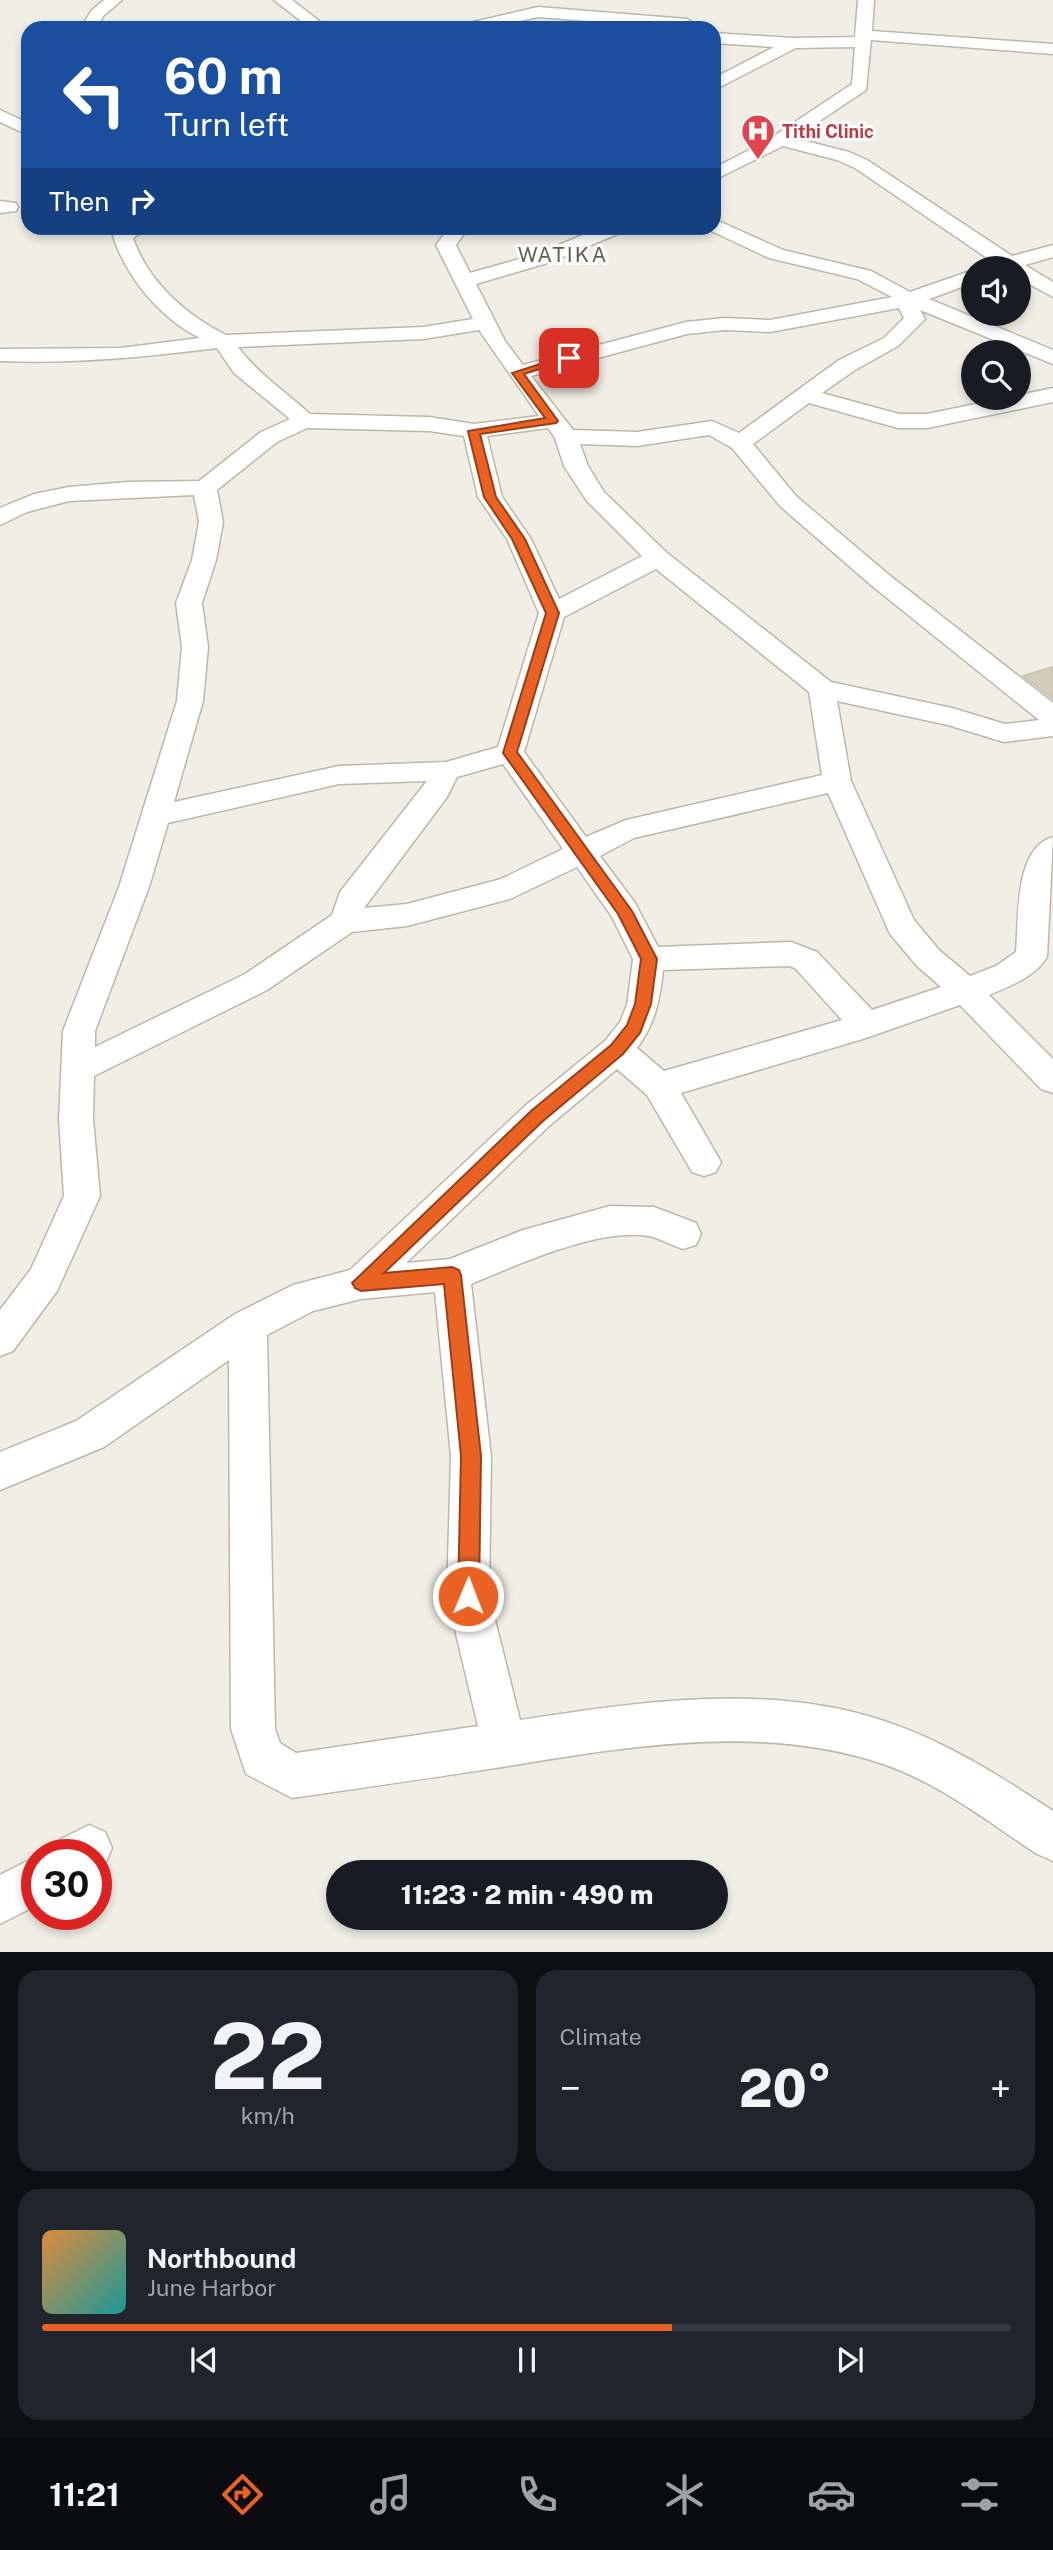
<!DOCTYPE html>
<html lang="en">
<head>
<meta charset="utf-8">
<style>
  body { margin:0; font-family:"Public Sans",sans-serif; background:#20242c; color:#f1f3f6; height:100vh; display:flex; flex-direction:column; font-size:26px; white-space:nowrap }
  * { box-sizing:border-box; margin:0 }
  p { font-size:23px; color:#9ea1a6 }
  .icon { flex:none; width:38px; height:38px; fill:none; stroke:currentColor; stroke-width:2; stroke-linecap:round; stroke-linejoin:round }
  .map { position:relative; height:1952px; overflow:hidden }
  .side { display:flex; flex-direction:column; gap:18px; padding:18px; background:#0d0f14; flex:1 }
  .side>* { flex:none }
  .guide { position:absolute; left:21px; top:21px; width:700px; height:214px; border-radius:21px; box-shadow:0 4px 10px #0003; background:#1a4fa0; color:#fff; overflow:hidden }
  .tools { position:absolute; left:961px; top:256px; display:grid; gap:14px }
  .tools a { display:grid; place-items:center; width:70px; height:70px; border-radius:50%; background:#171b24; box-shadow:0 4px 10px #0003; font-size:35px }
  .speed { position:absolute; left:21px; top:1839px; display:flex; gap:14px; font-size:35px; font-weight:700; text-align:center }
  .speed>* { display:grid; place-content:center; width:91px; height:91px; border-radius:50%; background:#171b24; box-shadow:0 4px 10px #0003; line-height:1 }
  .speed .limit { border:10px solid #d22; background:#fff; color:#111 }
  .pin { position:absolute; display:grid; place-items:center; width:60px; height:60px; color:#fff; margin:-30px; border-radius:14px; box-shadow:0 4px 10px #0006 }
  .me { position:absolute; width:77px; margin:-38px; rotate:1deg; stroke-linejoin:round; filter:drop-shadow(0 0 5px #0008) }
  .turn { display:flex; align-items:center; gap:24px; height:147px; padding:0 28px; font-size:32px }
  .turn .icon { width:91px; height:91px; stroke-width:2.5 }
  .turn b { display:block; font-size:49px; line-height:60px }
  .then { display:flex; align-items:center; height:66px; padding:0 28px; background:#0003; gap:14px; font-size:26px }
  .big { font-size:52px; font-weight:800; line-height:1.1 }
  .side .tile { flex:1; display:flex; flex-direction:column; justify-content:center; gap:10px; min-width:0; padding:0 24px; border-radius:21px; background:#20242c }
  .side .dial { align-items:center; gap:0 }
  .dial b { font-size:91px; line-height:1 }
  .song { display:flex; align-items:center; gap:21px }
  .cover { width:84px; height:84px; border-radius:10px; background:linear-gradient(135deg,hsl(30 70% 55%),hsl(180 70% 35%)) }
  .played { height:7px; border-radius:4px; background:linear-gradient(90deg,#e96224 65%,#363941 65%) }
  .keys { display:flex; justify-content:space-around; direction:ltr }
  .heat { display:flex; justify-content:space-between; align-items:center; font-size:38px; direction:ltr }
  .side .tiles { flex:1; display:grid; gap:18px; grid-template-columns:1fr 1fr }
  .tile:last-child { grid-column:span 2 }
  .trip { position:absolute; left:326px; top:1860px; width:402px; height:70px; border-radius:35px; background:#171b24; box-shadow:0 4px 10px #0003; font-weight:800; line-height:70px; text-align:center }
  .dock { display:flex; height:112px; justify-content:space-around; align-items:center; background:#090b0e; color:#9ea1a6 }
  .dock .icon { width:49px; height:49px }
  .dock .selected { color:#e96224 }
  .dock b { font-size:32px; color:#f1f3f6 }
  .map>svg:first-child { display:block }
  .building { fill:#d2ccbb; stroke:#ccc5af; stroke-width:2 }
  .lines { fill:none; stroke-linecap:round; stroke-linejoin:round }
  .minor-casing { stroke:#bbb8a8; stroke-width:3 }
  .minor { fill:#fff; fill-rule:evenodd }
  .route { fill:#e96224; stroke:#974017; stroke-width:2 }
  .labels { text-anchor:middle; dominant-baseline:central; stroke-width:6; stroke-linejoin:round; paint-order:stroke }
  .far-health-label { font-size:18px; font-weight:bold; fill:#be3a42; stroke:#fff; text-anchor:start }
  .far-quarter-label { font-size:21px; letter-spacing:2px; fill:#655f4d; stroke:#fff }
</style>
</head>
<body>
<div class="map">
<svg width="1053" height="1952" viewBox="0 0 1053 1952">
  <rect width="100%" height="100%" fill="#f1efe5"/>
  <path class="building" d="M1053 667V699L1023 676Z"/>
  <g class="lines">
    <g class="minor-casing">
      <g id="minor">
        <path d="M104 0H122L103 16 97 28H81L91 11Z"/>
        <path d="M274 0H292L328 28H310Z"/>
        <path d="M858 0H874L872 31 1053 44V54L871 40 866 90 794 138 849 152 867 160 1012 256 1053 245V257L1025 265 1053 282V297L1018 278V268H987L993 262 855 168 837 160 783 146 714 180V168L765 142 852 84 855 47 796 48 714 90V78L774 47 714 43V33L793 38 855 37Z"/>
        <path d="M538 7 687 19 695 24 690 28H678L538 17 487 28H458L460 25Z"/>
        <path d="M0 110 28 123V135L0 122Z"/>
        <path d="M0 201 16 203 18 207 16 211 0 213Z"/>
        <path d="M714 219 783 250 871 271 910 292 973 270V283L929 299 1053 350V364L920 310 925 319 898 346 855 370 822 393 899 414H927L1053 388V402L927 428H898L809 403 753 444 796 496 889 575 1053 703V736L1004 742 948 725 837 701 851 781 914 920 939 950 970 976 996 966 1016 952C1019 917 1014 848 1053 837L1047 957C1035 977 1010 986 989 995L1053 1059V1093L1041 1089 960 1005 866 1038 681 1093 721 1162 716 1172 704 1176 692 1172 647 1095 617 1069 549 1126 406 1263 450 1259 523 1230 610 1206 654 1207 696 1223 701 1234 696 1245 683 1249C673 1246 663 1240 653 1237 604 1225 517 1265 471 1284L491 1456 489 1596 520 1720C640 1702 767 1682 884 1721 945 1741 1000 1776 1053 1811V1861L1037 1854C990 1823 940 1784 886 1765 763 1722 627 1747 502 1767 432 1778 362 1788 292 1798L246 1774 231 1729 229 1360 104 1447 0 1490V1452L76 1421 235 1314 293 1285 350 1270 525 1106 605 1041 620 1022 627 1005 633 959 612 917 577 867 510 899 407 926 352 932 267 990 94 1076 93 1119 100 1196 57 1291 13 1351 0 1356V1310L31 1269 64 1196 59 1119 63 1031 119 887 177 701 182 647 176 603 192 560 199 522 194 495 69 501 27 512 0 525V508L34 494 69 487 127 482 199 481 261 432 290 419 234 373 217 348C144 357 74 364 0 361V349L120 348 200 338C161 319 126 277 113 236L126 228H149L133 238C148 282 186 315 226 335L423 327 473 319 436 245 449 228H468L456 245 470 273 537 254 600 228H624L622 232 551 262 476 284 505 341 523 365 686 322 725 318 770 320 892 297 857 279 769 258 707 229 714 228ZM899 308 904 318 884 338 839 360 739 433 712 421 637 432 573 430 531 376 687 334 725 330 770 332ZM479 330 539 416 474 424 429 417 310 414C286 392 257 373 238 347L423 339ZM307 428 429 431 464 436 478 497 507 539 539 613 498 747 446 762 339 766 174 802 203 701 208 647 202 603 216 560 223 522 217 490 277 442ZM548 428 555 438 564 466 587 501 642 556 559 599 531 539 502 497 487 436ZM709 435 732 448 780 506 871 585 1039 720 1005 724 952 708 831 682 667 553 604 492 588 466 580 444 637 446ZM656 569 809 692 822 775 626 820 586 837 524 752 564 617ZM503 764 563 849 501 879 407 904 364 908 447 797 457 777ZM427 781 340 892 332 915 245 974 95 1047V1031L149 887 168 823 339 784ZM828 793 890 934 917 966 941 987 872 1010 817 952 791 942 658 947 635 903 600 856 634 838ZM789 966 795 968 842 1020 664 1071 637 1048C655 1024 660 1000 663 970ZM435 1292 451 1456 447 1596 478 1726 296 1753 280 1743 275 1729 267 1335 313 1311 361 1299Z"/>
        <path d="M89 1825 105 1832 112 1848 105 1864 96 1870V1855H54L61 1839Z"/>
        <path d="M37 1856V1905L0 1924V1875Z"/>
      </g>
    </g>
    <use href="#minor" class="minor"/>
  </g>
  <path class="route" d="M565 356 574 358 524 374 558 421 556 423 480 434 496 497 525 539 559 613 517 752 632 911 657 959 651 1004 640 1033 623 1054 543 1121 384 1273 452 1267 459 1270 461 1275 481 1456 479 1596 476 1603 468 1606 461 1603 458 1596 461 1456 444 1284 361 1291 355 1288 352 1283 531 1111 611 1045 627 1025 635 1004 641 959 618 914 503 753 546 613 512 539 484 497 468 431 545 418 512 373Z"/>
  <defs>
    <g id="hospital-pin" transform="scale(1.75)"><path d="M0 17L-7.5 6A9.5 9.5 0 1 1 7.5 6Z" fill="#e0444e" stroke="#fff"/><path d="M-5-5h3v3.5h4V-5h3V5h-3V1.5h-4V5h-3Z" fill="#fff"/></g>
  </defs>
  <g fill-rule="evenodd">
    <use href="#hospital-pin" x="758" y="131"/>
  </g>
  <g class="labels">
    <g class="far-health-label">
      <text x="782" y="131">Tithi Clinic</text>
    </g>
    <g class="far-quarter-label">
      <text x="563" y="254">WATIKA</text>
    </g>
  </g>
</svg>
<div class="tools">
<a><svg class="icon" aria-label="sound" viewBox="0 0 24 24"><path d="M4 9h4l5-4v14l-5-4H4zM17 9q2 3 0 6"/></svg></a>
<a><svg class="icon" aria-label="search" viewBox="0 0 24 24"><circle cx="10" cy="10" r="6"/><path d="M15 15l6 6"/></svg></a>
</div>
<div class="speed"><div class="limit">30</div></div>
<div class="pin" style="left:569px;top:358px;background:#d93025"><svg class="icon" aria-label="arrive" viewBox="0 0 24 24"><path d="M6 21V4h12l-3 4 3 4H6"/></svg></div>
<svg class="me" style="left:468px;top:1596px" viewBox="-20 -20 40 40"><circle r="17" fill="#e96224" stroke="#fff" stroke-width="3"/><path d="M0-11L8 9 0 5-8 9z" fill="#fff"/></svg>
<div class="trip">11:23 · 2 min · 490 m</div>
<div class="guide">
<div class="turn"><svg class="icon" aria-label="left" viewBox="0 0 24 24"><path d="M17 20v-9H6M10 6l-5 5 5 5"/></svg><div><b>60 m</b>Turn left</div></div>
<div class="then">Then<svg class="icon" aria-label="right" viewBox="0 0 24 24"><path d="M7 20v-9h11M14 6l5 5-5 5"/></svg></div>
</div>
</div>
<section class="side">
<div class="tiles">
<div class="tile dial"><b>22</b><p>km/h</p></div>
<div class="tile"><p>Climate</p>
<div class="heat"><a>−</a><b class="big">20°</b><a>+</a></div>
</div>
<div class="tile">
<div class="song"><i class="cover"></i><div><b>Northbound</b><p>June Harbor</p></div></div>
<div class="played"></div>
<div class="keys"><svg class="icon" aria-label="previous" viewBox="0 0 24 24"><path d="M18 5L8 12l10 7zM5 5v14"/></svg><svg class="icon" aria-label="pause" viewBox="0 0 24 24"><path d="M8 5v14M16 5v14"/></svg><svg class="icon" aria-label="next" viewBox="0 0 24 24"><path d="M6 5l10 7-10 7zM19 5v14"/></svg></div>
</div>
</div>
</section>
<nav class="dock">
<b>11:21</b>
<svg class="icon selected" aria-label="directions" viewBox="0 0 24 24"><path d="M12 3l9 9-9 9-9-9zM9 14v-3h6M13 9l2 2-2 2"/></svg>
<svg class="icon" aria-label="music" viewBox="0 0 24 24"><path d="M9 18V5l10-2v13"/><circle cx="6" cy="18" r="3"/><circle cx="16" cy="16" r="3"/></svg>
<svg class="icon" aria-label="phone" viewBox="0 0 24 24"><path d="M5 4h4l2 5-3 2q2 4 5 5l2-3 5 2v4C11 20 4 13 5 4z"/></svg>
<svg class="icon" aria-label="climate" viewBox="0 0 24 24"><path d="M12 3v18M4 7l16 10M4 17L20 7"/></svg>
<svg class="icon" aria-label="car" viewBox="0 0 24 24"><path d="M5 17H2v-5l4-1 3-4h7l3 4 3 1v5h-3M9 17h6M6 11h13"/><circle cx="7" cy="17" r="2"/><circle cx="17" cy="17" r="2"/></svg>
<svg class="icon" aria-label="filters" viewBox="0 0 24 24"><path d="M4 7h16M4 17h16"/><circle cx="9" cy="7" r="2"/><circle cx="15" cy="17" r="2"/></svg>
</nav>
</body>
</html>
